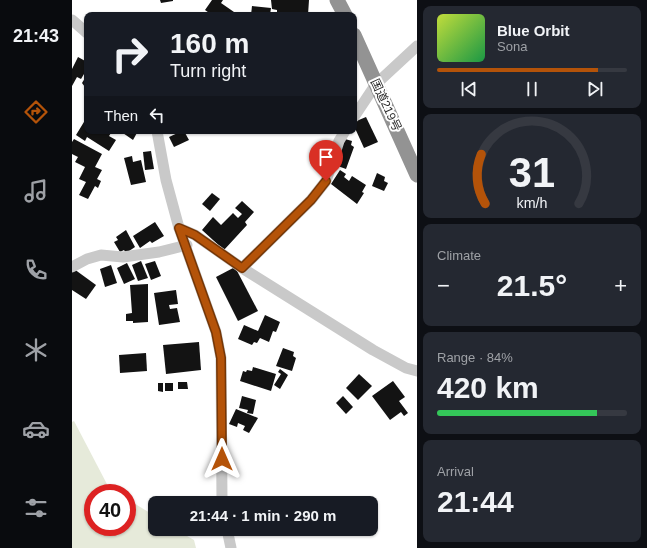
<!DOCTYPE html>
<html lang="en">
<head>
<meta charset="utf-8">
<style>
  body { margin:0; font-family:Arial,"Noto Sans JP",sans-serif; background:#242831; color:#f1f3f6; height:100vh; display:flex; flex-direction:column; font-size:15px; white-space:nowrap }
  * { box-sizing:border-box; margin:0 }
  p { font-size:13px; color:#9ea1a6 }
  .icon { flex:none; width:22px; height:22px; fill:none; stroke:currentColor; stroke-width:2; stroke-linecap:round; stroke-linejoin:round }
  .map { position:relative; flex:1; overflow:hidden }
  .drawer { display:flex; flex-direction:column; gap:6px; padding:6px; background:#0d0f14; width:230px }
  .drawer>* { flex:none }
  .guide { position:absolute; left:12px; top:12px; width:273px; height:122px; border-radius:8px; box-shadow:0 1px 3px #0004; background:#171b24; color:#f1f3f6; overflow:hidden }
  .speed { position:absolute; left:12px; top:484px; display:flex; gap:8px; font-size:20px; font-weight:700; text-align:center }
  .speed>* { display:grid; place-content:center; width:52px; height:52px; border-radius:50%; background:#171b24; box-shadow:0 1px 3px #0004; line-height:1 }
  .speed .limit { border:6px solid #d22; background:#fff; color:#111 }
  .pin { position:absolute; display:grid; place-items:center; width:34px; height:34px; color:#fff; margin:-41px -17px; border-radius:50% 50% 50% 0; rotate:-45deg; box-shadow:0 0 4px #0007 }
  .pin .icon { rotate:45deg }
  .me { position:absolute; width:44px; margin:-22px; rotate:0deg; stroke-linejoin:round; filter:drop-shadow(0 0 3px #0008) }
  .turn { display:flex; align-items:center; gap:14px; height:84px; padding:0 20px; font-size:18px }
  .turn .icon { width:52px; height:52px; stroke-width:2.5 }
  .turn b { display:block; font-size:28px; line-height:34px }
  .then { display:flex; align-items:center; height:38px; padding:0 20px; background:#0003; gap:8px; font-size:15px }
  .big { font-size:30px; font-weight:700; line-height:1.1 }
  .drawer .widget { flex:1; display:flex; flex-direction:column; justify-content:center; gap:6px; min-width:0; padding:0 14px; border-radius:8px; background:#242831 }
  .drawer .dial { align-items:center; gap:0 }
  .dial svg { height:104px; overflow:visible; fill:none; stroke:#363941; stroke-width:7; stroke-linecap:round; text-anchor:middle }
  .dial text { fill:#f1f3f6; stroke:none }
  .song { display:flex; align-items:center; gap:12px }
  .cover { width:48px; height:48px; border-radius:6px; background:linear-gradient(135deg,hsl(70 70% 55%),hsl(140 70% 35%)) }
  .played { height:4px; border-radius:2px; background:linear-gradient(90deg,#b45309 85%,#363941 85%) }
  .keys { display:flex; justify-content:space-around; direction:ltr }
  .heat { display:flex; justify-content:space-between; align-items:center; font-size:22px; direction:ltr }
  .charge { height:6px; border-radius:3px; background:linear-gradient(90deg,#34c759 84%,#363941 0) }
  .trip { position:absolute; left:76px; top:496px; width:230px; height:40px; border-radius:8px; background:#171b24; box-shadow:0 1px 3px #0004; font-weight:700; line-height:40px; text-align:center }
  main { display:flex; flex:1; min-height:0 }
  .menu { display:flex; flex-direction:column; width:72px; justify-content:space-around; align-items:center; background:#090b0e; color:#9ea1a6 }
  .menu .icon { width:28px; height:28px }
  .menu .active { color:#b45309 }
  .menu b { font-size:18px; color:#f1f3f6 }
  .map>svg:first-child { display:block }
  .green { fill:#e6eada }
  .building { fill:#131313 }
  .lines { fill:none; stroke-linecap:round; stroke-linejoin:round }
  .minor { stroke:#c9c9c9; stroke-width:11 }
  .highway { stroke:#939393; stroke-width:15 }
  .route-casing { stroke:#753606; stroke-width:10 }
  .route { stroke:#b45309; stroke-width:7 }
  .labels { text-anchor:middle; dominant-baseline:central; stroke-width:4; stroke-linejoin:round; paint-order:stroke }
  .street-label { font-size:12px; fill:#2c2c2c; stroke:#fff }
</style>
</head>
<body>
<main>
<nav class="menu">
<b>21:43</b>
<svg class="icon active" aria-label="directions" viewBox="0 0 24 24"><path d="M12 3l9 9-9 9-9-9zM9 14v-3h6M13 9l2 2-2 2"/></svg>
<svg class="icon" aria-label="music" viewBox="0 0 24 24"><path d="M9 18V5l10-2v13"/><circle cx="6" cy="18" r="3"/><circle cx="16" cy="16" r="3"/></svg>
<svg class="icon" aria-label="phone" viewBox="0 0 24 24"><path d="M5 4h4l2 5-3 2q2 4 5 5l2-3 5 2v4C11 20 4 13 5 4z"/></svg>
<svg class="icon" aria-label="climate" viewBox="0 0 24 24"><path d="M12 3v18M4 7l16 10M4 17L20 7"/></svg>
<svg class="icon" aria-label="car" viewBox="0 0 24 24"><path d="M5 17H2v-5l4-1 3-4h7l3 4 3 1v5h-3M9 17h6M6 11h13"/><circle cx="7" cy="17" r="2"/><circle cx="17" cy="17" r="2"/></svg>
<svg class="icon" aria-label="filters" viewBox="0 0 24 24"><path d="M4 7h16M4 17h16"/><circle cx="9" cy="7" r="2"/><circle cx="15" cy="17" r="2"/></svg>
</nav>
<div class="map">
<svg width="345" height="548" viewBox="0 0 345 548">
  <rect width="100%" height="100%" fill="#fff"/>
  <path class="green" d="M2 421 37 488 45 493H21V527H55V499L83 516V529H103L122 540 124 548H0V422Z"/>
  <g class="building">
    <path d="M88 0H101V1L89 3Z"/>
    <path d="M140 0H151L149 3 162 12 160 15H140L133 10Z"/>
    <path d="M199 0H237L236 15H205V10L200 9Z"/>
    <path d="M180 6 199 8 198 15H179Z"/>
    <path d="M6 57 15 62V69L9 79 5 77 0 86V69Z"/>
    <path d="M15 75V86L13 87 10 83Z"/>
    <path d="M15 117V131H37L39 133 37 136 44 140 37 151 15 137 13 141 4 135Z"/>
    <path d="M294 117 306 142 292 148 282 126V122Z"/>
    <path d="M48 131H66L61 140Z"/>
    <path d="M110 131H112L117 140 102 147 97 137Z"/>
    <path d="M2 139 30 154 23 167 30 170 25 179 29 181 26 188 23 186 16 199 7 195 14 182 7 179 13 167 3 162 6 157 0 154V142Z"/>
    <path d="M273 139 280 141 279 145 282 147 274 169 263 165Z"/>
    <path d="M79 151 82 169 73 170 71 152Z"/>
    <path d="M60 156 61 162 69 160 74 182 59 185 52 158Z"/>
    <path d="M268 170 274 174 272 177 277 181 280 176 294 185 290 192 292 193 285 204 259 184Z"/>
    <path d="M305 173 313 177 312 181 316 183 312 191 300 186Z"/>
    <path d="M140 193 148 199 138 211 130 204Z"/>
    <path d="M170 201 182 212 173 222 175 225 152 250 130 230 141 217 149 225 161 213 166 218 170 214 163 208Z"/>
    <path d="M83 222 92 236 80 243 78 241 68 248 61 236Z"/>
    <path d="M54 230 63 247 54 253 52 250 48 252 42 242 46 240 44 237Z"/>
    <path d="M69 261 76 278 66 281 60 265Z"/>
    <path d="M83 261 89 276 79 280 73 264Z"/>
    <path d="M55 263 63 279 52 284 45 268Z"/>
    <path d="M39 265 45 283 33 287 28 269Z"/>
    <path d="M163 267 186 311 166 321 144 277Z"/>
    <path d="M2 269 24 285 14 299 0 290V272Z"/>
    <path d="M76 284V322L61 323V321H54V314L60 313 58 285Z"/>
    <path d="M104 290 106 304 97 305 98 309 105 308 108 322 87 325 82 293Z"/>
    <path d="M193 315 208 322 204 332 201 331 197 342 188 338 185 343 182 342 180 345 166 339 172 325 186 331Z"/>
    <path d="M127 342 129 370 94 374 91 345Z"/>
    <path d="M211 348 222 352 221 356 224 358 220 371 204 366Z"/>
    <path d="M74 353 75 371 48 373 47 355Z"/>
    <path d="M181 367 204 374 199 391 168 381 171 371 174 372 175 370 180 371Z"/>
    <path d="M208 369 216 375 208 389 202 385 209 374 206 372Z"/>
    <path d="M287 374 300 386 286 400 274 388Z"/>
    <path d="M321 381 333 397 327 401 336 413 332 416 329 412 318 420 300 396Z"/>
    <path d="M106 382H115L116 389H106Z"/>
    <path d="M86 383H91V392L86 391Z"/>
    <rect x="93" y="383" width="8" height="8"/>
    <path d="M170 396 184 400 181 414 175 413 176 410 167 408Z"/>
    <path d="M271 396 281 407 274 414 264 403Z"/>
    <path d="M164 409 186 418 177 433 171 430 173 426 166 423 165 427 157 424Z"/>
  </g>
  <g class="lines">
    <g class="minor">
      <path d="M0 20 15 33"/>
      <path d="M282 117 304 84 345 46"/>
      <path d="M85 131 94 180 107 228 144 332 149 358 150 503"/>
      <path d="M107 228 123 235 170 268 301 350 334 368 345 371"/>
      <path d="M0 267 15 259 29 255 51 257 87 252 115 245"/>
      <path d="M170 268 239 200 254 181 267 141 273 131"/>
      <path d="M155 529 159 548"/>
    </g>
    <g class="highway">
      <path d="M265 0 273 15"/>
      <path d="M282 35 345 175"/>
    </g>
  </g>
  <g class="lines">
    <g class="route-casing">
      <path id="route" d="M150 459 149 358 144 332 107 228 123 235 170 268 239 200 254 181"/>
    </g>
    <use href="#route" class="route"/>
  </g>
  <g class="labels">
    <g class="street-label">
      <text transform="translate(314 105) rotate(65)">国道219号</text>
    </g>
  </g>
</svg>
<div class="speed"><div class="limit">40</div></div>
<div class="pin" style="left:254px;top:181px;background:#d93025"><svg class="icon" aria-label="arrive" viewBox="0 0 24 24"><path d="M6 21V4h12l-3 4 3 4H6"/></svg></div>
<svg class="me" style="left:150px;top:459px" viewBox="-20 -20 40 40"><path d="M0-17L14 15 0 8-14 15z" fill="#b45309" stroke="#fff" stroke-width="4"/></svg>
<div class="trip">21:44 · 1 min · 290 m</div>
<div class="guide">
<div class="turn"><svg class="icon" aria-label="right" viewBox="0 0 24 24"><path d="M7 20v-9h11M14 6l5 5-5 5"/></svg><div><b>160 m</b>Turn right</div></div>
<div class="then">Then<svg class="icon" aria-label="left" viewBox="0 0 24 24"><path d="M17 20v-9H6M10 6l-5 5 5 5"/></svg></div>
</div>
</div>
<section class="drawer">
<div class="widget">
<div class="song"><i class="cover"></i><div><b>Blue Orbit</b><p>Sona</p></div></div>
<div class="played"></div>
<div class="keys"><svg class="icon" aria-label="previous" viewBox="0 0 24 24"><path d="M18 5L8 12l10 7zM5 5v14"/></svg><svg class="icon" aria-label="pause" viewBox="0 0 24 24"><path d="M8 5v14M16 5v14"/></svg><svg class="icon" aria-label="next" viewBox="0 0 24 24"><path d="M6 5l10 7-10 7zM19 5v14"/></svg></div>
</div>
<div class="widget dial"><svg viewBox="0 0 100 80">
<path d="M14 69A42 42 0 1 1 86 69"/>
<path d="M14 69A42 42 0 0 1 11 31" stroke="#b45309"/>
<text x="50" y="56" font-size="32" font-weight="700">31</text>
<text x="50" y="72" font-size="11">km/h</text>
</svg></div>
<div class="widget"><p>Climate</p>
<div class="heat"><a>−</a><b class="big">21.5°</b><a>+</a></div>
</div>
<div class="widget"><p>Range · 84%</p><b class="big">420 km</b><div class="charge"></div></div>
<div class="widget"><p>Arrival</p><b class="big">21:44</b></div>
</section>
</main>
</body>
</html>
